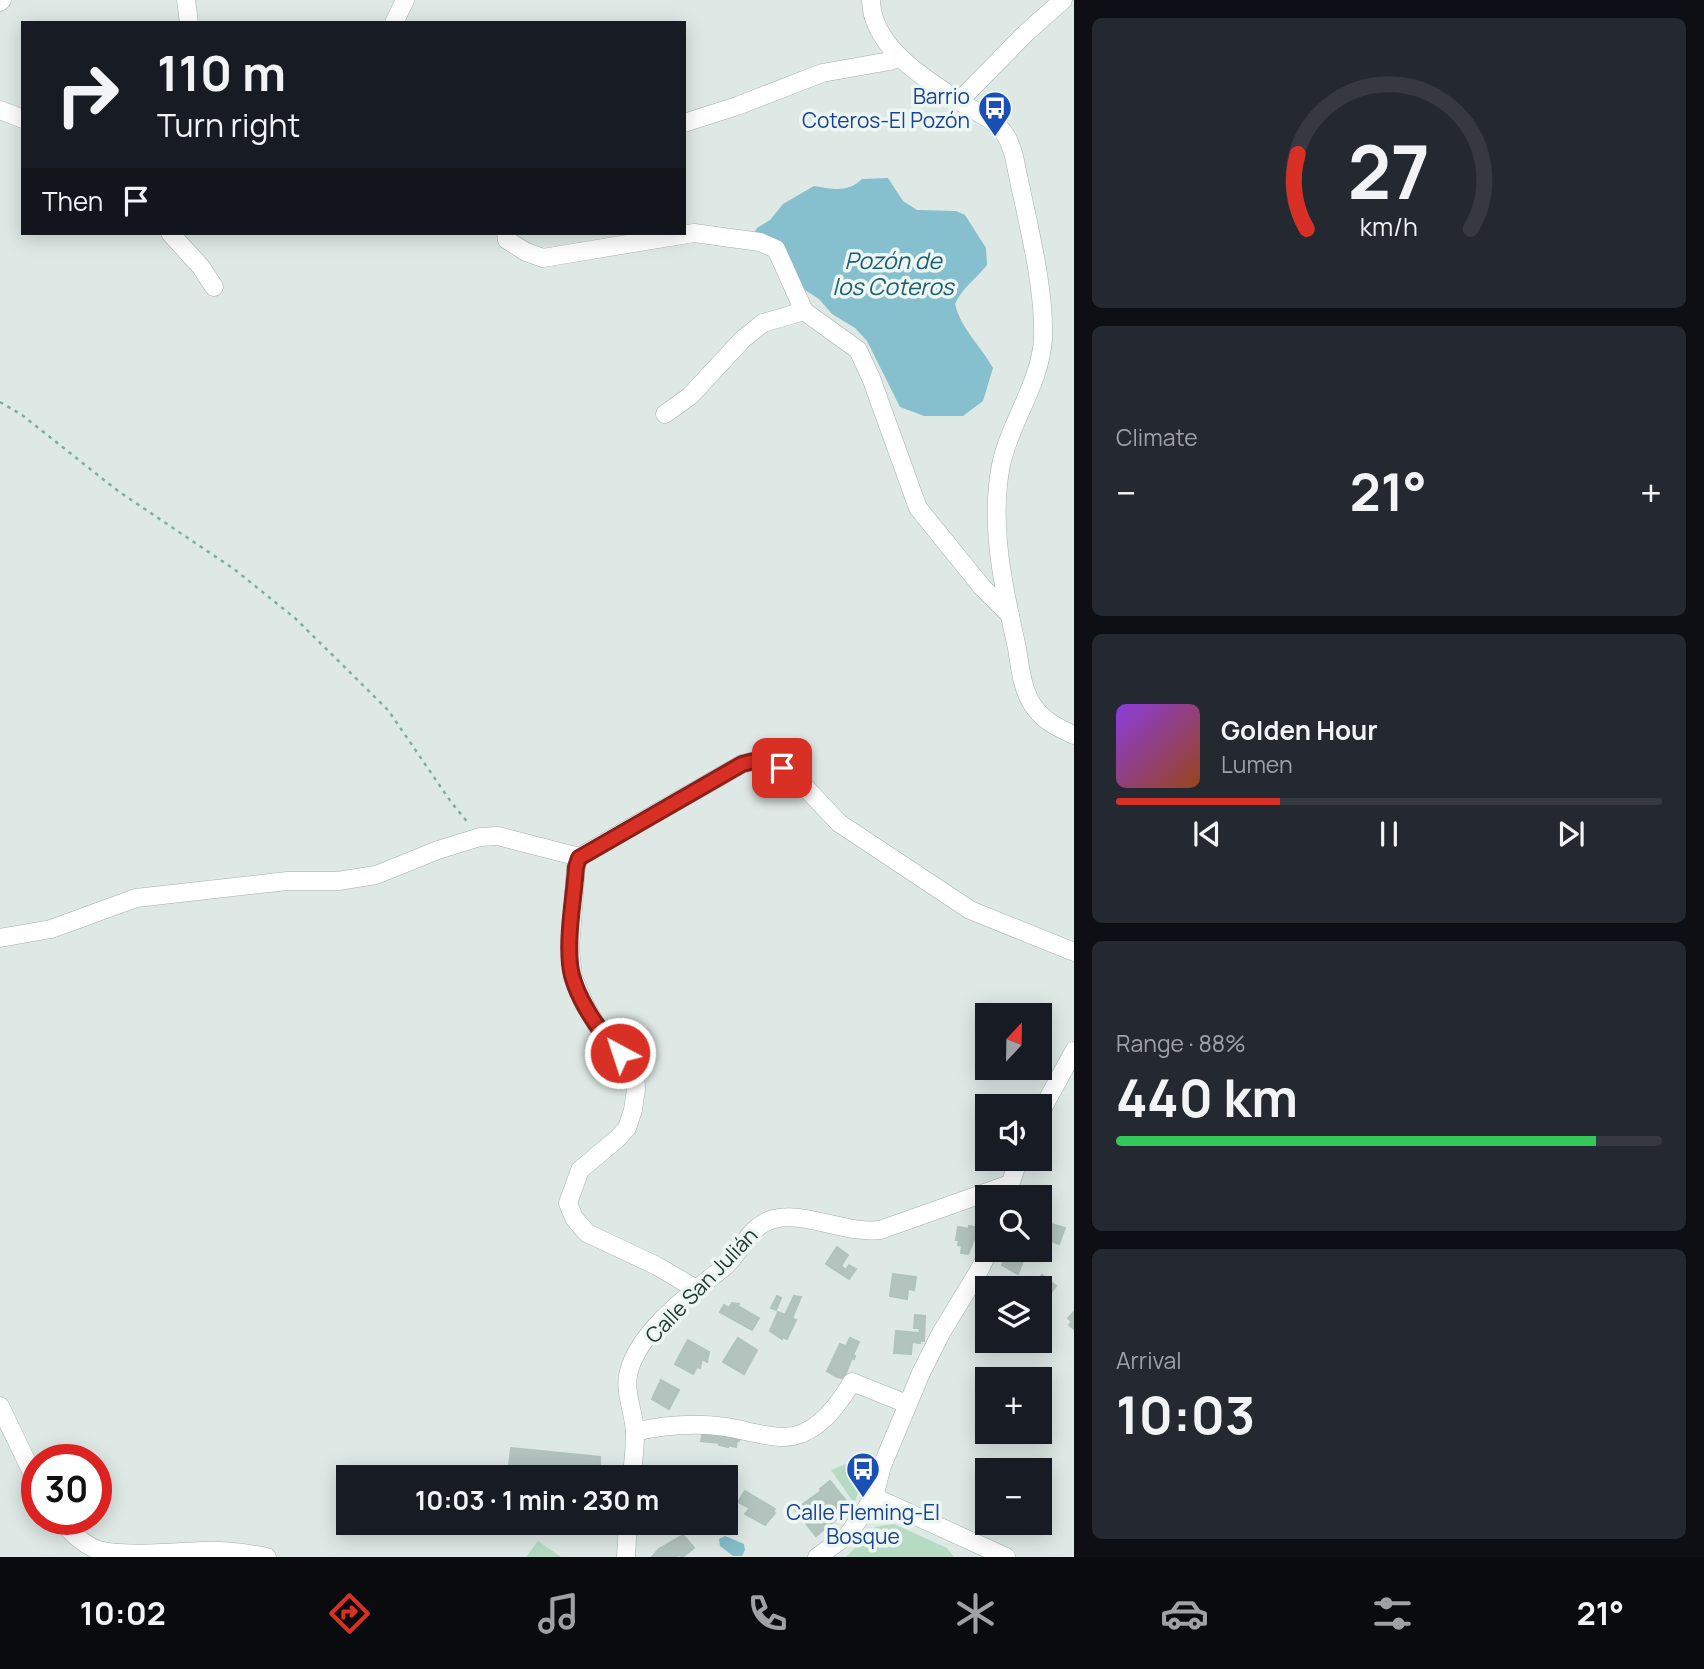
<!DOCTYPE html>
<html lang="en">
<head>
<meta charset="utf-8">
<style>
  body { margin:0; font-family:Manrope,sans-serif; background:#242831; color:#f1f3f6; height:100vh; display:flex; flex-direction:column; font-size:26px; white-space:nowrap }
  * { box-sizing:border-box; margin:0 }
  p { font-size:23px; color:#9ea1a6 }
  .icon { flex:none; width:38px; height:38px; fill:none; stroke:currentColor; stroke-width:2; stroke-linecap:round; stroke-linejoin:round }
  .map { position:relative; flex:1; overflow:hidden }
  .details { display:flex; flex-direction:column; gap:18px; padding:18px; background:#0d0f14; width:630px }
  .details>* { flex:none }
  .guide { position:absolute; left:21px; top:21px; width:665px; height:214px; border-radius:0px; box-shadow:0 4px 18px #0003; background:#171b24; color:#f1f3f6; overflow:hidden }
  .needle { width:46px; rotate:22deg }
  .controls { position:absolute; left:975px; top:1003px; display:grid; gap:14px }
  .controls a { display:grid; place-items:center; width:77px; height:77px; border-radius:0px; background:#171b24; box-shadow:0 4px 18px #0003; font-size:35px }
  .speed { position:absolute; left:21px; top:1444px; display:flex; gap:14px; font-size:35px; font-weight:700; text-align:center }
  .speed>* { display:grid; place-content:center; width:91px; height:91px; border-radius:50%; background:#171b24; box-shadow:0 4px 18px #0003; line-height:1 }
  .speed .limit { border:10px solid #d22; background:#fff; color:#111 }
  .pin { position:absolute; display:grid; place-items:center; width:60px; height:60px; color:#fff; margin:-30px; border-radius:14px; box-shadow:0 4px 10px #0006 }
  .me { position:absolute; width:77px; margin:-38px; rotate:320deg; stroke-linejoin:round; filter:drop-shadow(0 0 5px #0008) }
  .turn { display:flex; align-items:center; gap:24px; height:147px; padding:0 21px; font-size:32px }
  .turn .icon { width:91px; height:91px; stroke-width:2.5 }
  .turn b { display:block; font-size:49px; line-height:60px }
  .then { display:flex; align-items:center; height:66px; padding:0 21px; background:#0003; gap:14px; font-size:26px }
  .big { font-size:52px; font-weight:700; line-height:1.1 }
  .details .tile { flex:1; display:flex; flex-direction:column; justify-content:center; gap:10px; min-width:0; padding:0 24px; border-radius:10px; background:#242831 }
  .details .dial { align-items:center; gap:0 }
  .dial svg { height:182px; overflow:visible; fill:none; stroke:#363941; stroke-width:7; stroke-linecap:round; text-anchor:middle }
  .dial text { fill:#f1f3f6; stroke:none }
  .song { display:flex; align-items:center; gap:21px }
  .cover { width:84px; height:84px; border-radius:10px; background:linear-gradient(135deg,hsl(270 70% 55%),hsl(20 70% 35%)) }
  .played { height:7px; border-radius:4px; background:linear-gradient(90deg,#d93025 30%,#363941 30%) }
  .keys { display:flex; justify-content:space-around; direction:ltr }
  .heat { display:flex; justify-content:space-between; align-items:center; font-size:38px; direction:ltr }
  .charge { height:10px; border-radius:5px; background:linear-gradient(90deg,#34c759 88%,#363941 0) }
  .trip { position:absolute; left:336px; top:1465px; width:402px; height:70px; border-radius:0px; background:#171b24; box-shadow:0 4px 18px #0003; font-weight:700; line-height:70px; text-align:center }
  .dock { display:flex; height:112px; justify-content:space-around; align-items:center; background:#090b0e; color:#9ea1a6 }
  .dock .icon { width:49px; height:49px }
  .dock .current { color:#d93025 }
  .dock b { font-size:32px; color:#f1f3f6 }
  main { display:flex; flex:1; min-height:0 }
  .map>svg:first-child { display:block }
  .green { fill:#b6dbc2 }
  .water { fill:#86bfce }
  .building { fill:#b3c4be; stroke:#b0c3bc; stroke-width:2 }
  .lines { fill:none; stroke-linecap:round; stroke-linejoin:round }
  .minor-casing { stroke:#a1b0ac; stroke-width:19 }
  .path { stroke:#7eaca1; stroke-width:2.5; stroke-dasharray:3.5 5; stroke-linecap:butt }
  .minor { stroke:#fff; stroke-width:18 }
  .route-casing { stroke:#8d1f18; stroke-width:18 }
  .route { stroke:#d93025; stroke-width:12 }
  .labels { text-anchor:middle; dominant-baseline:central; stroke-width:7; stroke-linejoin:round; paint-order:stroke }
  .transit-label { font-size:21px; fill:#164399; stroke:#eef6f2; text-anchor:end }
  .street-label { font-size:21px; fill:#203833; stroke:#eef6f2 }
  .water-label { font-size:23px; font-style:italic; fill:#1c5f72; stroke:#eef6f2 }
</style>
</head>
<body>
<main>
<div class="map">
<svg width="1074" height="1557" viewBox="0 0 1074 1557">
  <rect width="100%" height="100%" fill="#dee9e5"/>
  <g class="green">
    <path d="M871 1454 873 1460 854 1503 831 1470Z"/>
    <path d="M894 1524 947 1548 954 1557H846L875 1527Z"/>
    <path d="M538 1541 561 1557H526Z"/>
  </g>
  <g class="water">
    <path d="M888 178 903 201 917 210 956 211 965 215 986 248 987 265C976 279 962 288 955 304 961 329 981 346 993 368L983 401 963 416H924L900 407 867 341 855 328 832 314 819 299 797 285 785 247 776 240 753 235 757 228 770 220 783 204 814 186C832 189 848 193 862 179Z"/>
    <path d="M725 1536 744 1544 745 1550 742 1556H733L720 1546 719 1539Z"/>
  </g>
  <g class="building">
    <path d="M1040 1221 1065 1228 1059 1244 1051 1241V1238L1040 1236Z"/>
    <path d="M969 1226 979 1228 968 1254 961 1253 962 1246 958 1245 959 1240H956L958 1227 969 1229Z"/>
    <path d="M837 1247 848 1255 841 1266 846 1270 849 1265 856 1269 849 1279 826 1264Z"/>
    <path d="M1008 1250 1025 1256 1018 1274 1002 1265Z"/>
    <path d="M893 1274 916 1277 914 1290 908 1289 907 1299 890 1296Z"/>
    <path d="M1042 1275 1056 1286 1045 1300 1040 1296V1288L1032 1287Z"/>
    <path d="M777 1296 781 1298 776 1310 771 1308Z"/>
    <path d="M794 1296 801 1297 792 1318 796 1320 787 1339 783 1337 782 1339 770 1331 778 1312 785 1315Z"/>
    <path d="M732 1303 739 1304 738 1306 759 1318 752 1330 720 1312 724 1305 729 1308Z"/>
    <path d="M1074 1312V1329L1069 1325 1072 1322 1068 1318Z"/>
    <path d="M915 1315 925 1316 924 1341 921 1340 920 1343 912 1342 911 1354 894 1353 896 1331 919 1333 920 1328H914Z"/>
    <path d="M738 1338 757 1350 744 1374 723 1362Z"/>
    <path d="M850 1338 859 1342 853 1355 855 1356 854 1359 852 1358 846 1373 842 1378 837 1377 827 1371 840 1344 846 1346Z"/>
    <path d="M688 1340 709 1352 707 1362 702 1359 700 1368 697 1367 693 1374 675 1364Z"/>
    <path d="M661 1380 679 1390 669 1409 652 1399Z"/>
    <path d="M703 1432 740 1436 739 1441 737 1440 736 1447 728 1445V1447L719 1445 720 1443 701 1441Z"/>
    <path d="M511 1448 600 1457V1477H508Z"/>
    <path d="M830 1481 851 1507 816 1536 795 1510 821 1491 820 1489Z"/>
    <path d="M745 1491 775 1509 773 1512 775 1513 765 1525 745 1514 750 1508 738 1502Z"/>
    <path d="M683 1535 694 1548 688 1553 682 1557 679 1555 676 1557H652L659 1549Z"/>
  </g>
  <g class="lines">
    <g class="minor-casing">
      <g id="minor">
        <path d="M186 0 189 23"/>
        <path d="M871 0C872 47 924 78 959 101 975 112 996 119 1006 136 1010 142 1012 150 1014 156 1025 213 1045 283 1043 339 1040 384 1010 422 1001 465 989 525 1004 590 1017 648 1020 667 1022 688 1032 704 1042 720 1058 728 1074 735"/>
        <path d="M0 2 2 0"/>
        <path d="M394 23 405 0"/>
        <path d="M959 101 1026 33 1063 0"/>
        <path d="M0 110 23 119"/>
        <path d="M684 123 737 106 822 73 890 61 899 57"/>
        <path d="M170 233 201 267 214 287"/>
        <path d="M506 233 507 240 526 252 543 258 694 233 760 242 776 249 804 311 858 350 871 378 918 508 982 587 1010 615"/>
        <path d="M665 414 690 396 743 339 763 323 804 311"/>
        <path d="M0 938 51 929 136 898 287 881H338L376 875 438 850 480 837 498 836 579 857"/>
        <path d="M1040 1113 1074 1051"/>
        <path d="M1007 1194 1019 1158"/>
        <path d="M696 1289 657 1266 587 1233 574 1218 568 1203 580 1170 618 1138 627 1128 633 1110 636 1089 635 1070 603 1036 586 1007 573 977 570 949 576 867 579 857 742 764 758 760 782 768 804 786 839 823 970 910 1074 952"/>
        <path d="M0 1406 37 1483"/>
        <path d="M635 1432C664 1425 696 1423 726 1427 745 1430 764 1437 784 1437 815 1437 838 1406 852 1382L907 1404"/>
        <path d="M632 1477C633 1463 635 1448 635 1434 635 1414 623 1391 629 1371 640 1330 690 1294 722 1269 742 1253 747 1226 774 1219 804 1211 846 1234 880 1230L1010 1184"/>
        <path d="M874 1497 1006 1557"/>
        <path d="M60 1519C70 1532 82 1544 98 1550 123 1557 173 1552 202 1551 224 1550 246 1553 267 1557"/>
        <path d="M626 1557 628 1522"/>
        <path d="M817 1557 848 1535 874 1497 882 1466 921 1373 941 1333 981 1267 989 1250"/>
      </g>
    </g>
    <path class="path" d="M0 402 22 415 118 491 234 569 296 619 388 710 451 802 469 824"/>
    <use href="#minor" class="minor"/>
  </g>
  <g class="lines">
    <g class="route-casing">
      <path id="route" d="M620 1053C599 1032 573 994 570 964 567 933 574 898 576 867L579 858 742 764 758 760 782 768"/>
    </g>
    <use href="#route" class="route"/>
  </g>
  <defs>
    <g id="bus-pin" transform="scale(1.75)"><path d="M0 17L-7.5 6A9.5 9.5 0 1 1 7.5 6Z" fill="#1a4fb4" stroke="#eef6f2"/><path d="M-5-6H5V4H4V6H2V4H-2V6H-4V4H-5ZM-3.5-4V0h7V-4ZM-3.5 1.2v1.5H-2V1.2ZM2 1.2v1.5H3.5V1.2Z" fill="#fff"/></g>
  </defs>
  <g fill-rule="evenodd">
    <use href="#bus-pin" x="995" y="108"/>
    <use href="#bus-pin" x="863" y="1469"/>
  </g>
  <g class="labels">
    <g class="transit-label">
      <text x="970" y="96">Barrio<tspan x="970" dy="24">Coteros-El Pozón</tspan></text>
      <text x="863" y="1512" text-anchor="middle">Calle Fleming-El<tspan x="863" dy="24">Bosque</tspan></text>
    </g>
    <g class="street-label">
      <text transform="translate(701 1285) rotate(-46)">Calle San Julián</text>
    </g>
    <g class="water-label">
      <text x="893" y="260">Pozón de<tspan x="893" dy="26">los Coteros</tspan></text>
    </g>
  </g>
</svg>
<div class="controls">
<a><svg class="needle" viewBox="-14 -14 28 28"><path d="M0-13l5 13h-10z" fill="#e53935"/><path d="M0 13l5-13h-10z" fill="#9ea1a6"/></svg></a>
<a><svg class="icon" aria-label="sound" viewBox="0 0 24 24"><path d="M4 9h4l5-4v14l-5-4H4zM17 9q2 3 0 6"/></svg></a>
<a><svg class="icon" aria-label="search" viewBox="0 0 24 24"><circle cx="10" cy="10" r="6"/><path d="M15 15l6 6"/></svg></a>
<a><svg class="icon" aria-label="layers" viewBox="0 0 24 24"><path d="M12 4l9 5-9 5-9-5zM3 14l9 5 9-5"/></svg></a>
<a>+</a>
<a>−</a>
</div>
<div class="speed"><div class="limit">30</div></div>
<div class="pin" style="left:782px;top:768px;background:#d93025"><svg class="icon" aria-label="arrive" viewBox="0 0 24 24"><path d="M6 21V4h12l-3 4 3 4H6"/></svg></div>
<svg class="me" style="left:620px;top:1053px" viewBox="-20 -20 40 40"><circle r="17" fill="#d93025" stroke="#fff" stroke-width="3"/><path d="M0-11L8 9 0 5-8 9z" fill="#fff"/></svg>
<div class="trip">10:03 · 1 min · 230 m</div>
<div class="guide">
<div class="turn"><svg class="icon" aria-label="right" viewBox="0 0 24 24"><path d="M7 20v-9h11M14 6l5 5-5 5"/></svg><div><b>110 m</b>Turn right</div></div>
<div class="then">Then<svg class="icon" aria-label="arrive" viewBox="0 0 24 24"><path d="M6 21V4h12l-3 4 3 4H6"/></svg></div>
</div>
</div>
<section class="details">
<div class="tile dial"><svg viewBox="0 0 100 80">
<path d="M14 69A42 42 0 1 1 86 69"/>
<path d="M14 69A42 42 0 0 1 10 36" stroke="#d93025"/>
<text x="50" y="56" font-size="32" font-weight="700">27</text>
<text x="50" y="72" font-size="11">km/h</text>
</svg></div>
<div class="tile"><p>Climate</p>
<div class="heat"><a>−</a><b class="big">21°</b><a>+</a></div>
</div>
<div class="tile">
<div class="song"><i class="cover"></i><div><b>Golden Hour</b><p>Lumen</p></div></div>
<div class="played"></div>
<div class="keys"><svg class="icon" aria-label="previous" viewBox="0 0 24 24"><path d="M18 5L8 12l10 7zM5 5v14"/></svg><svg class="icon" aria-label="pause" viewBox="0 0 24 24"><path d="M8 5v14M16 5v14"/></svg><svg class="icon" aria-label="next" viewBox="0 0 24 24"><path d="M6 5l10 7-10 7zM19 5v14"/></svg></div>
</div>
<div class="tile"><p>Range · 88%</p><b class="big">440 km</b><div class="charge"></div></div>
<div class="tile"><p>Arrival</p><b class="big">10:03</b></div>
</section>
</main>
<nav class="dock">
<b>10:02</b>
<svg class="icon current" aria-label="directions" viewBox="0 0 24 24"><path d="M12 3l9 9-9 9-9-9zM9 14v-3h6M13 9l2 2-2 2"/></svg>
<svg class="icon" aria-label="music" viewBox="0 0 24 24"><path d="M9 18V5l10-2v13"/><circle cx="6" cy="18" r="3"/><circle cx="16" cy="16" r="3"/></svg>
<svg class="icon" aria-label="phone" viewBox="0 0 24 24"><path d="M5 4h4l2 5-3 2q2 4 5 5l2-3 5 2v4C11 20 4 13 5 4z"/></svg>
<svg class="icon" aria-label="climate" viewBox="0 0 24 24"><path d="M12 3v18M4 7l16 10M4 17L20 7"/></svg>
<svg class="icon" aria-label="car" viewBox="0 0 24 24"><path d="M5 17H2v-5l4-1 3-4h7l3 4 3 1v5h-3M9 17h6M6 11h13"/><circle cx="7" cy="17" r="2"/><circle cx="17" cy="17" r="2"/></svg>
<svg class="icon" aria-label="filters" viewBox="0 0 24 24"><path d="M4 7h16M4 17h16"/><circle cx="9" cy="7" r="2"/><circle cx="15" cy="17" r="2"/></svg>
<b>21°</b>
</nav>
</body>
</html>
